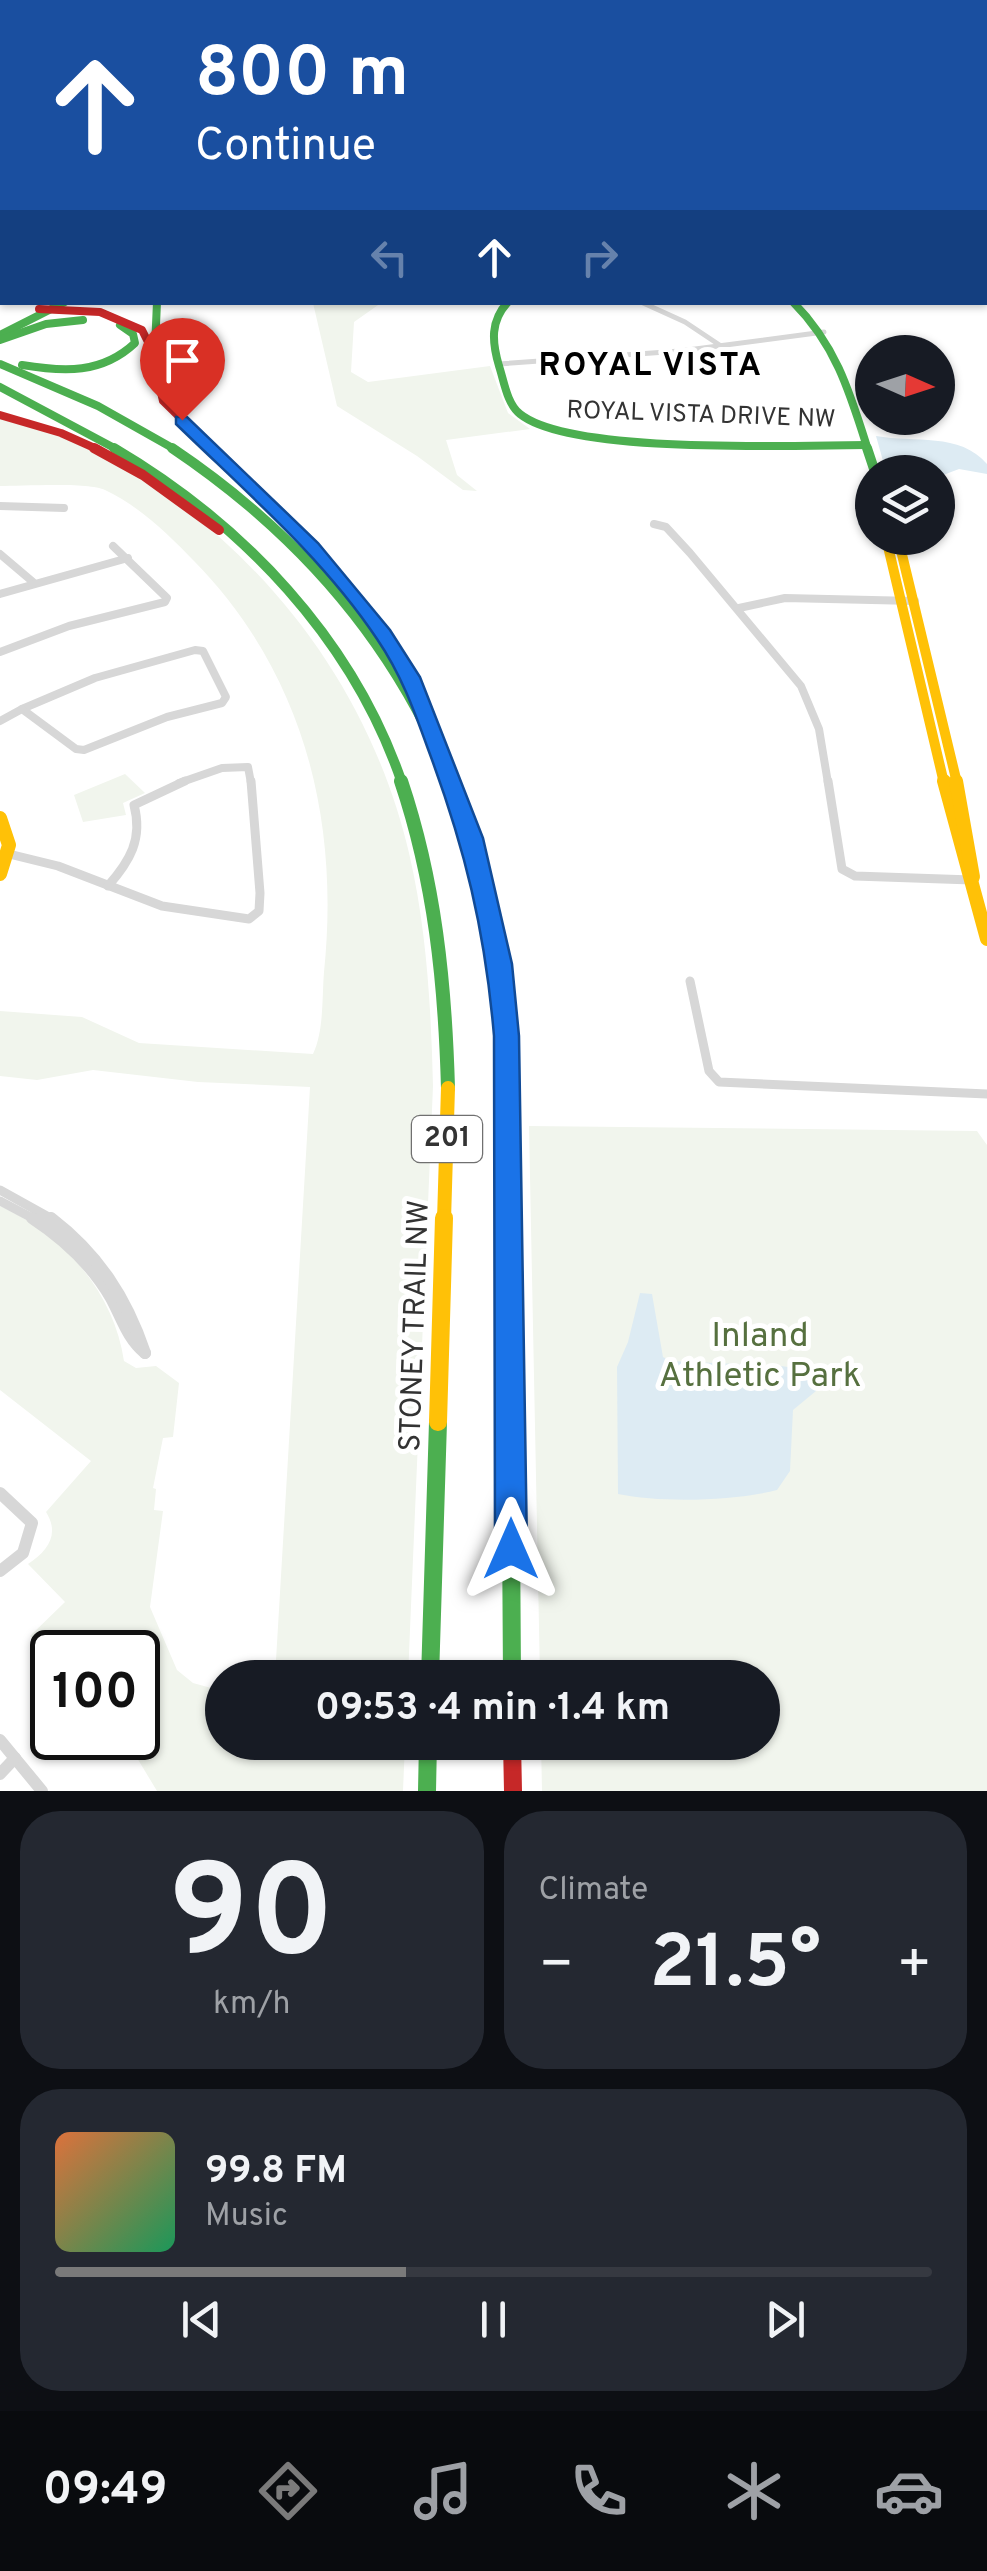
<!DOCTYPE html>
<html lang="en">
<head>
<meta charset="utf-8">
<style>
  body { margin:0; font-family:Overpass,sans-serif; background:#242831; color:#f1f3f6; height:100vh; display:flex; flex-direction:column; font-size:38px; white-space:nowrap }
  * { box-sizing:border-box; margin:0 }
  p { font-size:32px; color:#9ea1a6 }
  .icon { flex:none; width:55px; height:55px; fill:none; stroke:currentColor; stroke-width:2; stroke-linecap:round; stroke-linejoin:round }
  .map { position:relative; height:1791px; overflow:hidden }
  .details { display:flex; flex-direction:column; gap:20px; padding:20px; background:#0d0f14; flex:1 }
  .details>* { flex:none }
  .hud { position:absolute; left:0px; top:0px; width:988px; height:305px; box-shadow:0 2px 8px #0004; background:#1a4fa0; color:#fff; overflow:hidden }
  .needle { width:65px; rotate:93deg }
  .controls { position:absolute; left:855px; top:335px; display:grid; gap:20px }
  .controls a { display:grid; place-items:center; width:100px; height:100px; border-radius:50%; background:#171b24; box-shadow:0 2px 8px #0004; font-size:50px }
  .speed { position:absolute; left:30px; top:1630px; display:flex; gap:20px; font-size:50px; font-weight:700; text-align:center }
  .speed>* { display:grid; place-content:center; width:130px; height:130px; border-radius:50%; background:#171b24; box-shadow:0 2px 8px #0004; line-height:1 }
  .speed .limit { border:5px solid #111; border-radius:15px; background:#fff; color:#111 }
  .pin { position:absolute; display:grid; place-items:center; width:85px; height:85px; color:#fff; margin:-102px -42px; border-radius:50% 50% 50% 0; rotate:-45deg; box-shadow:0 0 10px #0007 }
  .pin .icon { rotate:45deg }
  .me { position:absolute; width:110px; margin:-55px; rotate:0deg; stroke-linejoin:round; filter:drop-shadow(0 0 8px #0008) }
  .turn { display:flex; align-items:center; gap:35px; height:210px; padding:0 30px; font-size:45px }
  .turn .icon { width:130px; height:130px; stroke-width:2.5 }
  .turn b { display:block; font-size:70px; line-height:85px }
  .lanes { display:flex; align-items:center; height:95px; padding:0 30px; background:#0003; justify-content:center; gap:50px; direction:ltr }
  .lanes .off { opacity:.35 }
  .big { font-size:75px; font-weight:700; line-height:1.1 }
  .details .card { flex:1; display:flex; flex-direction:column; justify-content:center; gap:15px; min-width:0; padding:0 35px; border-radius:40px; background:#242831 }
  .details .dial { align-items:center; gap:0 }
  .dial b { font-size:130px; line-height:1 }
  .song { display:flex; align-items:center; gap:30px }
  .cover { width:120px; height:120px; border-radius:15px; background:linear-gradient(135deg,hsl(20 70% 55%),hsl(150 70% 35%)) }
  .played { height:10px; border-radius:5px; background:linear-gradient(90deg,#7a7a7a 40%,#363941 40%) }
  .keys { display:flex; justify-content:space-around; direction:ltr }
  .heat { display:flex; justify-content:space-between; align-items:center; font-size:55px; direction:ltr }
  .details .tiles { flex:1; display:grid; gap:20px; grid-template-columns:1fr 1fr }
  .card:last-child { grid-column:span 2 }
  .trip { position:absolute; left:205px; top:1660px; width:575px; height:100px; border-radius:50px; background:#171b24; box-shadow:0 2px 8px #0004; font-weight:700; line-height:100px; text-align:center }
  .dock { display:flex; height:160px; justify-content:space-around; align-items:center; background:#090b0e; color:#9ea1a6 }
  .dock .icon { width:70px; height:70px }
  .dock .on { color:#7a7a7a }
  .dock b { font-size:45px; color:#f1f3f6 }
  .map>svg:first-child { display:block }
  .green { fill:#f1f5ed }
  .water { fill:#ddebf3 }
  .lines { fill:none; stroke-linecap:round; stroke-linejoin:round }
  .street-far4 { stroke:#d7d7d7; stroke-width:4 }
  .street-far3 { stroke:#d7d7d7; stroke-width:5 }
  .street-far2 { stroke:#d7d7d7; stroke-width:8 }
  .street-far1 { stroke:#d7d7d7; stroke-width:9 }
  .street { stroke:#d7d7d7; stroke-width:12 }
  .fast-far3 { stroke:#4caf50; stroke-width:8 }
  .fast-far2 { stroke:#4caf50; stroke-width:10 }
  .fast-far1 { stroke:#4caf50; stroke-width:14 }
  .fast { stroke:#4caf50; stroke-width:18 }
  .slow-far2 { stroke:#ffc107; stroke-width:10 }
  .slow-far1 { stroke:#ffc107; stroke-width:14 }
  .slow { stroke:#ffc107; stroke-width:18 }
  .jam-far4 { stroke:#c62828; stroke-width:6 }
  .jam-far3 { stroke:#c62828; stroke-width:8 }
  .jam-far2 { stroke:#c62828; stroke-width:10 }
  .jam-far1 { stroke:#c62828; stroke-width:14 }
  .jam { stroke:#c62828; stroke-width:18 }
  .route { fill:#1a73e8; stroke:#114b97; stroke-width:2.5 }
  .labels { text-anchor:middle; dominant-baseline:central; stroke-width:10; stroke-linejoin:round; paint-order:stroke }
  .far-street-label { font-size:25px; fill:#333; stroke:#fff }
  .shield { fill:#fff; stroke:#707070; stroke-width:2.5 }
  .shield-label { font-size:28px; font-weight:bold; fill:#333 }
  .street-label { font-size:30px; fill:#333; stroke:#fff }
  .far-district-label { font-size:32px; font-weight:bold; letter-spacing:2.5px; fill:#000; stroke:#fff }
  .near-park-label { font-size:35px; fill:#56703f; stroke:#fff }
</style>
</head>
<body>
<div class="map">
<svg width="987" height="1791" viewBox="0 0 987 1791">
  <rect width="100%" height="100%" fill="#fff"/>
  <g class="green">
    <path d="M313 303H381L354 322 351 372 368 382 490 366 508 413 530 429 446 440 457 475 477 491 463 490 417 456 337 406Z"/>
    <path d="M0 416C22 422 45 426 66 434 86 442 106 457 125 468 267 553 371 691 409 853 427 930 431 1008 433 1086L408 1677H275L310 1087 198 1082 93 1070 37 1080 0 1076V1011L82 1017 139 1043 313 1054C324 1031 322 997 324 972 340 818 303 672 194 561 169 535 138 505 105 490 89 482 22 486 0 486Z"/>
    <path d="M125 774 145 793 123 803 126 815 83 822 74 795Z"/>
    <path d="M529 1126 977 1131 987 1145V1791H542L541 1743 762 1742V1678L540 1677Z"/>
    <path d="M0 1206C63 1234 114 1292 124 1361L136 1368 156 1366 179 1383 173 1437 163 1438 153 1488 156 1489 154 1510 163 1511 150 1607 177 1670 193 1683 222 1691V1742L405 1743 403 1791H157L125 1738H138V1652H52V1658L30 1636 65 1602 28 1564C48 1551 60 1534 46 1512L91 1461 0 1390Z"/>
  </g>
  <g class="water">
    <path d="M876 436C914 443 960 432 987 464V474L959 469 938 477V472L885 468Z"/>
    <path d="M640 1293 652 1294 663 1357 671 1361 781 1366 823 1372 816 1391 793 1410 790 1471 777 1490C735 1501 661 1503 618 1494L617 1367 628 1342Z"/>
  </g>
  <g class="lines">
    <g class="street-far4">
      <path d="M544 0 553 2"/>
      <path d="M134 2 144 0"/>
      <path d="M240 2 245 0"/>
      <path d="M481 2 490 0"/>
      <path d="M615 2 624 0"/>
    </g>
    <g class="street-far3">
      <path d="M641 302 685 322 721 346"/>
      <path d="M499 364 680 351 824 332"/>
    </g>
    <g class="street-far2">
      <path d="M0 506 64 508"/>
      <path d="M654 524 666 527 690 553 801 686 819 729 828 783"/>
      <path d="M0 554 33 582"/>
      <path d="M0 594 128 558"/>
      <path d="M739 608 785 598 915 601"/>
      <path d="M195 650 203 651 226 697 222 703 167 717 84 750 76 749 22 709 95 678Z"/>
      <path d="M0 652 69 626 165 602 167 598 113 546"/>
      <path d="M0 721 22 709"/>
      <path d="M179 783 222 768 248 767 251 783"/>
    </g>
    <g class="street-far1">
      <path d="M828 781 842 869 855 876 972 880"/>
      <path d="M9 854 58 866 162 906 249 919 259 911 260 893 251 781"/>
      <path d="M108 886C130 861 143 839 134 805L185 781"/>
      <path d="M690 981 709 1071 719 1082 987 1094"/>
      <path d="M0 1190 54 1220"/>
      <path d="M0 1201 36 1220"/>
    </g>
    <g class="street">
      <path d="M32 1218C64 1239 92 1265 111 1298 122 1318 127 1338 145 1353"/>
      <path d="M51 1218C98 1254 126 1297 145 1353"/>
      <path d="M0 1493 32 1523 23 1553 0 1571"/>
      <path d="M0 1740 42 1791"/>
      <path d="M0 1774 15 1758"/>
    </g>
    <g class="fast-far3">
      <path d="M508 302C490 321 492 342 499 366 504 381 507 404 520 414 571 455 795 445 866 445"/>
      <path d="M793 302C836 345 850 393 868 450"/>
      <path d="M0 335 65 302"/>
      <path d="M0 340 46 324 83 320"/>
      <path d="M155 348 157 302"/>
      <path d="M0 364 98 406 176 450"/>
      <path d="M22 365C64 372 102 374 135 343L133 334 120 325"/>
      <path d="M0 387 118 450"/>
    </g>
    <g class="fast-far2">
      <path d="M114 448C243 524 353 639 402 783"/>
      <path d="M172 448C297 532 395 643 451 783"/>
      <path d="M867 448 875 472"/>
    </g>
    <g class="fast-far1">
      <path d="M401 781C435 882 445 982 448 1088"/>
      <path d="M450 781 466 820"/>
      <path d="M508 1070 509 1220"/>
    </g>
    <g class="fast">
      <path d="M509 1218 512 1678"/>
      <path d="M430 1678 438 1422"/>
      <path d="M427 1791 428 1742"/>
    </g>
    <g class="slow-far2">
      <path d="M886 538 944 783"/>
      <path d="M898 538 957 783"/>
    </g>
    <g class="slow-far1">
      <path d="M944 781 987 939"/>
      <path d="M956 781 973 877"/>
      <path d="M0 818 9 845 0 874"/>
      <path d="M444 1220 448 1088"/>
    </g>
    <path class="slow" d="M438 1422 444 1218"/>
    <path class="jam-far4" d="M450 0 457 2"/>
    <g class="jam-far3">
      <path d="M39 309 100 312 142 330 151 348 163 401 213 450"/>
      <path d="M0 415 61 433 99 450"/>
    </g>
    <g class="jam-far2">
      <path d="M94 448 143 475 219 530"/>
      <path d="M210 448 316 551"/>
    </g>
    <path class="jam-far1" d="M466 820 496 944 508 1070"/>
    <path class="jam" d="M512 1742 513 1791"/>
  </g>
  <path class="route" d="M176 417H187L318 543 390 630 420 677 483 838 512 964 519 1036 527 1549 522 1560 511 1565 500 1560 495 1549 494 1036C485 930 465 848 428 749 414 710 401 674 377 639 323 558 246 492 176 424Z"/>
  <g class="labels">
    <g class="far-street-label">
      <text transform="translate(701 416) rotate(2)">ROYAL VISTA DRIVE NW</text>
    </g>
    <rect class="shield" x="412" y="1116" width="70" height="46" rx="8"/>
    <g class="shield-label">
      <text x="447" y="1139">201</text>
    </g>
    <g class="street-label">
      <text transform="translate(416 1326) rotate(-88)">STONEY TRAIL NW</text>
    </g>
    <g class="far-district-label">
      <text x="651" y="367">ROYAL VISTA</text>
    </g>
    <g class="near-park-label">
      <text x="760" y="1337">Inland<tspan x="760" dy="40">Athletic Park</tspan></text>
    </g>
  </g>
</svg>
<div class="controls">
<a><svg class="needle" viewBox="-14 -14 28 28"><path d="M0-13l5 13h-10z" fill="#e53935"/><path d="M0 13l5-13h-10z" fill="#9ea1a6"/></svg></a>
<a><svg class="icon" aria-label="layers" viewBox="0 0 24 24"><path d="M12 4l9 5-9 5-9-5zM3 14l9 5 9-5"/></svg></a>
</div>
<div class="speed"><div class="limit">100</div></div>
<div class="pin" style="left:182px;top:420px;background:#d93025"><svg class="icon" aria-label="arrive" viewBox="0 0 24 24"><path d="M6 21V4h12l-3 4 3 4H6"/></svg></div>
<svg class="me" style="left:511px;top:1549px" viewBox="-20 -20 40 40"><path d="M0-17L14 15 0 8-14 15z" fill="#1a73e8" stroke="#fff" stroke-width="4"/></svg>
<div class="trip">09:53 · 4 min · 1.4 km</div>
<div class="hud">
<div class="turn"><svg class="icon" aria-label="ahead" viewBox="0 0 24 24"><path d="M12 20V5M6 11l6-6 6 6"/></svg><div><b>800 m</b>Continue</div></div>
<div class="lanes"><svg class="icon off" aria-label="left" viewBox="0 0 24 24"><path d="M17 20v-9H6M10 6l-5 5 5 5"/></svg><svg class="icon" aria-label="ahead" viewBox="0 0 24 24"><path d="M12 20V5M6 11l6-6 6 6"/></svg><svg class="icon off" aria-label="right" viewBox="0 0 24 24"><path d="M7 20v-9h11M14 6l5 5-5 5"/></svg></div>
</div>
</div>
<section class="details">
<div class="tiles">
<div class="card dial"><b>90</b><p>km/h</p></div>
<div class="card"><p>Climate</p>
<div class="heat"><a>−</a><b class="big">21.5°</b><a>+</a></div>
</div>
<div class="card">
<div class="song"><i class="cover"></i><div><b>99.8 FM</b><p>Music</p></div></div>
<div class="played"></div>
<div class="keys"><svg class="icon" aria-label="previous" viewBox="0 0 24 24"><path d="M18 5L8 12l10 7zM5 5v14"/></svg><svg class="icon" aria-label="pause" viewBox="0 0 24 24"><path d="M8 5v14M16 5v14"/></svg><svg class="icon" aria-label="next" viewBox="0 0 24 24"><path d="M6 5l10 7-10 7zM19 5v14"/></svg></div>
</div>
</div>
</section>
<nav class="dock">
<b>09:49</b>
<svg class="icon on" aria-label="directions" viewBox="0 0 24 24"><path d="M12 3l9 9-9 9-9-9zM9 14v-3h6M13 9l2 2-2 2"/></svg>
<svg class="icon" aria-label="music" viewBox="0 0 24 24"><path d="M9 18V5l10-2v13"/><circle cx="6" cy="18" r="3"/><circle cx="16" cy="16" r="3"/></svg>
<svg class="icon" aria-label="phone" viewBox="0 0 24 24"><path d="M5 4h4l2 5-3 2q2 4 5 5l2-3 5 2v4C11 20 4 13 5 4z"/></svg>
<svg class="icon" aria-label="climate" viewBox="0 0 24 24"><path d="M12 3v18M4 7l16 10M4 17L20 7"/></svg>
<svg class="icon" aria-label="car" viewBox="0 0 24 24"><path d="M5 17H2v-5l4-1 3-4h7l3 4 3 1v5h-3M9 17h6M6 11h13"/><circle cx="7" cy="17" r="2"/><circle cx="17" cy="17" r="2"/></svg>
</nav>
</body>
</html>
